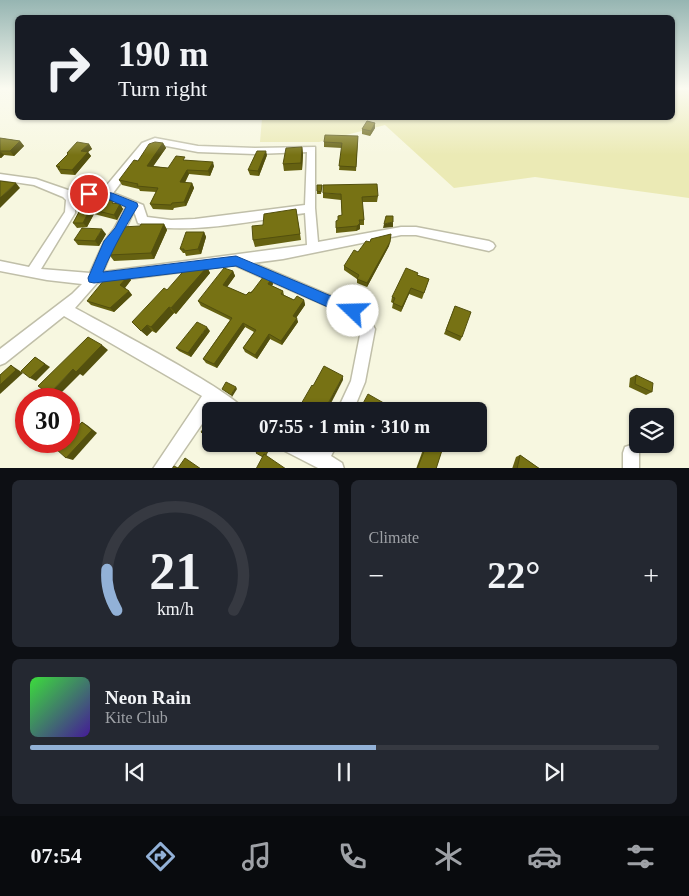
<!DOCTYPE html>
<html lang="en">
<head>
<meta charset="utf-8">
<style>
  body { margin:0; font-family:"Times New Roman",serif; background:#242831; color:#f1f3f6; height:100vh; display:flex; flex-direction:column; font-size:19px; white-space:nowrap }
  * { box-sizing:border-box; margin:0 }
  p { font-size:16px; color:#9ea1a6 }
  .icon { flex:none; width:28px; height:28px; fill:none; stroke:currentColor; stroke-width:2; stroke-linecap:round; stroke-linejoin:round }
  .map { position:relative; height:468px; overflow:hidden }
  .drawer { display:flex; flex-direction:column; gap:12px; padding:12px; background:#0d0f14; flex:1 }
  .drawer>* { flex:none }
  .guide { position:absolute; left:15px; top:15px; width:660px; height:105px; border-radius:8px; box-shadow:0 1px 4px #0004; background:#171b24; color:#f1f3f6; overflow:hidden }
  .tools { position:absolute; left:629px; top:408px; display:grid; gap:10px }
  .tools a { display:grid; place-items:center; width:45px; height:45px; border-radius:8px; background:#171b24; box-shadow:0 1px 4px #0004; font-size:25px }
  .speed { position:absolute; left:15px; top:388px; display:flex; gap:10px; font-size:25px; font-weight:700; text-align:center }
  .speed>* { display:grid; place-content:center; width:65px; height:65px; border-radius:50%; background:#171b24; box-shadow:0 1px 4px #0004; line-height:1 }
  .speed .limit { border:8px solid #d22; background:#fff; color:#111 }
  .pin { position:absolute; display:grid; place-items:center; width:42px; height:42px; color:#fff; margin:-21px; border:2px solid #fff; border-radius:50%; box-shadow:0 1px 5px #0007 }
  .me { position:absolute; width:55px; margin:-28px; rotate:291deg; stroke-linejoin:round; filter:drop-shadow(0 0 4px #0008) }
  .turn { display:flex; align-items:center; gap:18px; height:105px; padding:0 20px; font-size:22px }
  .turn .icon { width:65px; height:65px; stroke-width:2.5 }
  .turn b { display:block; font-size:35px; line-height:42px }
  .big { font-size:38px; font-weight:700; line-height:1.1 }
  .drawer .widget { flex:1; display:flex; flex-direction:column; justify-content:center; gap:8px; min-width:0; padding:0 18px; border-radius:8px; background:#242831 }
  .drawer .dial { align-items:center; gap:0 }
  .dial svg { height:130px; overflow:visible; fill:none; stroke:#363941; stroke-width:7; stroke-linecap:round; text-anchor:middle }
  .dial text { fill:#f1f3f6; stroke:none }
  .song { display:flex; align-items:center; gap:15px }
  .cover { width:60px; height:60px; border-radius:8px; background:linear-gradient(135deg,hsl(120 70% 55%),hsl(260 70% 35%)) }
  .played { height:5px; border-radius:2px; background:linear-gradient(90deg,#92b1d7 55%,#363941 55%) }
  .keys { display:flex; justify-content:space-around; direction:ltr }
  .heat { display:flex; justify-content:space-between; align-items:center; font-size:28px; direction:ltr }
  .drawer .tiles { flex:1; display:grid; gap:12px; grid-template-columns:1fr 1fr }
  .widget:last-child { grid-column:span 2 }
  .trip { position:absolute; left:202px; top:402px; width:285px; height:50px; border-radius:8px; background:#171b24; box-shadow:0 1px 4px #0004; font-weight:700; line-height:50px; text-align:center }
  .tab-bar { display:flex; height:80px; justify-content:space-around; align-items:center; background:#090b0e; color:#9ea1a6 }
  .tab-bar .icon { width:35px; height:35px }
  .tab-bar .selected { color:#92b1d7 }
  .tab-bar b { font-size:22px; color:#f1f3f6 }
  .map>svg:first-child { display:block }
  .green { fill:#ebeab5 }
  .lines { fill:none; stroke-linecap:round; stroke-linejoin:round }
  .minor-casing { stroke:#c0bfa9; stroke-width:3 }
  .minor { fill:#fff; fill-rule:evenodd }
  .wall { fill:#666211 }
  .shaded-wall { fill:#53500e }
  .building { fill:#777214; stroke:#53500e }
  .route { fill:#1a73e8; stroke:#114b97 }
</style>
</head>
<body>
<div class="map">
<svg width="689" height="469" viewBox="0 0 689 469">
  <rect width="100%" height="100%" fill="#f7f7e0"/>
  <path class="green" d="M673 89H688L689 92V198L535 177 454 188 385 125 319 142H260L262 118H672Z"/>
  <g class="lines">
    <g class="minor-casing">
      <g id="minor">
        <path d="M155 138 198 146 255 148 315 147V208L318 242 401 227H416L489 241 493 243 495 246 493 249 489 251 416 235H401L283 259 253 263 364 310 375 329 365 382 353 411H337L351 381 361 330 354 318 234 265 97 283 75 308C100 322 238 394 245 411H224L215 405 171 469H153L202 396 64 316 5 363 0 365V349L72 294 82 284 47 280 0 271V261L29 267 65 212 66 200 63 197 34 185 0 180V174L36 179 68 190 102 191 142 143ZM156 144 198 152 255 154 307 152 305 205 195 219 171 220 147 217 143 205 113 193 148 147ZM75 198 110 200 126 207 114 229 104 242 90 273 41 269 75 213ZM134 211 138 223C181 237 259 220 305 213L307 245 103 272 113 247 123 234Z"/>
        <path d="M281 444H306L317 449 320 444H337L331 456 342 463 344 469H320L283 450Z"/>
        <path d="M631 445 637 447 639 453V469H623V453L625 447Z"/>
      </g>
    </g>
    <use href="#minor" class="minor"/>
  </g>
  <g class="wall">
    <path d="M375 123V128L370 136 362 134V129Z"/>
    <path d="M358 136 356 171 339 170 342 148 324 147V142Z"/>
    <path d="M0 138 20 141 24 146 14 156 4 155 1 158H0Z"/>
    <path d="M163 143 166 148 153 166 168 168 186 160 214 166 210 176 189 174 185 183H192L194 188 186 206 174 208 173 210 153 209 150 204 156 192 140 191 139 189 122 185 119 180 138 161Z"/>
    <path d="M89 144 92 149 88 152 91 156 75 175 61 174 56 166 68 154 67 153Z"/>
    <path d="M302 147 303 154 302 170 284 171 283 164Z"/>
    <path d="M267 155 259 176 250 175 248 170Z"/>
    <path d="M317 185H322L321 194H317Z"/>
    <path d="M323 193 378 196 377 202H362L364 220V225H360V229L356 231 336 233V221L338 220 342 215 341 200 323 198Z"/>
    <path d="M86 199 120 204 123 209 117 220 94 214 87 227 77 228 73 223Z"/>
    <path d="M296 209 301 240 255 247 253 240 263 225Z"/>
    <path d="M164 224 167 230 154 259 114 261 107 252Z"/>
    <path d="M204 232 206 237 201 254 186 256 185 253H183L180 249Z"/>
    <path d="M106 234 99 246 78 245 74 240Z"/>
    <path d="M391 234 389 246 367 287 357 283V279L344 270V266L358 252 370 242Z"/>
    <path d="M207 267 210 273 176 314 174 313 156 333 152 331 147 336 132 322 167 290Z"/>
    <path d="M233 271 235 276 227 287 246 295 271 279 273 284 272 286 283 291 284 295 294 300H304L305 305 296 318 298 322 282 345 270 339 257 359 245 352 243 348 254 332 245 327 217 368 206 363 203 359 230 320 201 306 198 301Z"/>
    <path d="M417 275 429 279 422 299 409 294 401 312 392 308 393 303 391 302 392 297Z"/>
    <path d="M128 276 131 280 125 288 129 291 132 295 114 312 91 305 87 301Z"/>
    <path d="M455 306 462 337 460 341 444 334Z"/>
    <path d="M210 331 191 357 179 351 176 348Z"/>
    <path d="M636 375 652 392 646 395 629 387 630 378Z"/>
    <path d="M425 444H444L436 469H416Z"/>
    <path d="M520 455 540 469H512L516 457Z"/>
  </g>
  <g class="shaded-wall">
    <path d="M375 123V128L370 136 371 131Z"/>
    <path d="M20 141 24 146 14 156 10 151Z"/>
    <path d="M163 143 166 148 150 171 147 166Z"/>
    <path d="M89 144 92 149 88 152 91 156 75 175 72 170 81 151Z"/>
    <path d="M302 147 303 154 302 170 301 163Z"/>
    <path d="M0 151 4 155 1 158 0 156Z"/>
    <path d="M266 151 267 155 259 176 258 171Z"/>
    <path d="M213 162 214 166 210 176 208 171Z"/>
    <path d="M187 170 189 174 182 187 180 182Z"/>
    <path d="M16 183 20 188 0 208V198Z"/>
    <path d="M192 183 194 188 186 206 184 202Z"/>
    <path d="M120 204 123 209 117 220 114 215Z"/>
    <path d="M90 209 94 214 87 227 83 223Z"/>
    <path d="M393 222V227L383 228 384 224Z"/>
    <path d="M360 223V229L356 231 357 226Z"/>
    <path d="M164 224 167 230 154 259 151 253Z"/>
    <path d="M102 229 106 234 99 246 95 241Z"/>
    <path d="M204 232 206 237 201 254 198 249Z"/>
    <path d="M390 242 389 246 367 287V283Z"/>
    <path d="M207 267 210 273 176 314 171 308Z"/>
    <path d="M233 271 235 276 225 290 223 285Z"/>
    <path d="M128 276 131 280 124 289 120 285Z"/>
    <path d="M271 279 273 284 269 289 268 284Z"/>
    <path d="M411 288 409 294 401 312 402 307Z"/>
    <path d="M129 291 132 295 114 312 110 308Z"/>
    <path d="M304 300 305 305 294 321 293 316Z"/>
    <path d="M169 307 174 313 156 333 151 327Z"/>
    <path d="M297 318 298 322 282 345 281 341Z"/>
    <path d="M243 323 245 327 217 368 214 364Z"/>
    <path d="M147 325 152 331 147 336 141 331Z"/>
    <path d="M207 327 210 331 191 357 188 353Z"/>
    <path d="M269 334 270 339 257 359 255 355Z"/>
    <path d="M102 345 108 350 83 376 80 374 57 397 49 394 73 369Z"/>
    <path d="M35 357 50 367 36 381 30 378Z"/>
    <path d="M11 365 23 373 0 394V385Z"/>
    <path d="M343 376V380L327 411H324Z"/>
    <path d="M236 387 237 389 232 397 231 395Z"/>
    <path d="M82 422 87 425 97 433 73 460 66 458Z"/>
  </g>
  <g class="building">
    <path d="M367 121 375 123 371 131 362 129Z"/>
    <path d="M325 135 358 136 356 167 339 166 342 143 324 142Z"/>
    <path d="M0 138 20 141 10 151H0Z"/>
    <path d="M77 142 89 144 81 151 88 152 72 170 58 169 60 167 56 166 68 154 67 153Z"/>
    <path d="M155 142 163 143 147 166 168 168 176 156 185 157 183 160 213 162 208 171 187 170 180 182 192 183 184 202 172 203 171 205 150 204 158 188 137 186 138 184 119 180 134 160 138 161 149 144Z"/>
    <path d="M302 147 301 163 283 164 286 148Z"/>
    <path d="M257 151H266L258 171 248 170Z"/>
    <path d="M0 181 16 183 0 198Z"/>
    <path d="M377 184 378 196 362 197 364 220H359L360 223 357 226 336 228V221L338 220V216L342 215 341 194 323 193V185Z"/>
    <path d="M317 185H322L321 192 317 191Z"/>
    <path d="M97 198 113 201 112 203 120 204 114 215 90 209 83 223H73L86 199Z"/>
    <path d="M296 209 300 234 253 240 252 226 263 225 264 214Z"/>
    <path d="M386 216H393V222L384 224Z"/>
    <path d="M141 224H164L151 253 109 255 111 252H107L122 227 140 226Z"/>
    <path d="M82 228 102 229 95 241 74 240Z"/>
    <path d="M186 232H204L198 249 184 251V249H180Z"/>
    <path d="M391 234 390 242 367 283 357 279 359 275 344 266 354 250 358 252 366 241 370 242 371 239Z"/>
    <path d="M202 264 207 267 171 308 169 307 151 327 147 325 141 331 132 322 164 288 167 290 188 266Z"/>
    <path d="M224 268 233 271 223 285 246 295 249 292 251 293 264 276 271 279 268 284 283 291 281 294 294 300 297 296 304 300 293 316 297 318 281 341 269 334 255 355 243 348 256 330 243 323 214 364 203 359 232 318 198 301Z"/>
    <path d="M406 268 418 273 417 275 429 279 424 293 411 288 402 307 393 303 395 298 392 297Z"/>
    <path d="M128 276 120 285 129 291 110 308 87 301 105 279Z"/>
    <path d="M455 306 471 312 462 337 446 330Z"/>
    <path d="M197 322 207 327 188 353 176 348Z"/>
    <path d="M88 337 102 345 76 372 73 369 49 394 38 386Z"/>
    <path d="M35 357 45 364 30 378 21 371Z"/>
    <path d="M11 365 16 370 0 385V375Z"/>
    <path d="M324 366 343 376 324 411H297L312 385 313 386Z"/>
    <path d="M636 375 653 383 652 392 635 384Z"/>
    <path d="M226 382 236 387 231 395 222 389Z"/>
    <path d="M368 394 396 410 395 411H359Z"/>
    <path d="M211 418V438L210 439 201 432Z"/>
    <path d="M82 422 92 430 66 458 56 449 64 441H69V436Z"/>
    <path d="M262 444H264L270 447 266 455 264 454 263 457 256 453Z"/>
    <path d="M427 444H444L436 469H417Z"/>
    <path d="M264 454 286 469H256Z"/>
    <path d="M520 455 540 469H517Z"/>
    <path d="M185 458 201 469H172L174 466 178 468Z"/>
  </g>
  <linearGradient id="sky" x2="0" y2="1"><stop stop-color="#96b5b2"/><stop offset="0.57" stop-color="#fbfbf1"/><stop offset="1" stop-color="#fbfbf1" stop-opacity="0"/></linearGradient>
  <rect width="689" height="155" fill="url(#sky)"/>
  <path class="route" d="M89 190 112 193 137 203 138 206C125 227 113 248 103 272L236 256 357 307 359 311 357 316 353 317 348 316 236 266 94 283 89 282 88 278 104 241 115 228 126 207 110 200 85 196 84 194 85 191Z"/>
</svg>
<div class="tools">
<a><svg class="icon" aria-label="layers" viewBox="0 0 24 24"><path d="M12 4l9 5-9 5-9-5zM3 14l9 5 9-5"/></svg></a>
</div>
<div class="speed"><div class="limit">30</div></div>
<div class="pin" style="left:89px;top:194px;background:#d93025"><svg class="icon" aria-label="arrive" viewBox="0 0 24 24"><path d="M6 21V4h12l-3 4 3 4H6"/></svg></div>
<svg class="me" style="left:353px;top:311px" viewBox="-20 -20 40 40"><circle r="19" fill="#fff"/><path d="M0-13L10 11 0 6-10 11z" fill="#1a73e8"/></svg>
<div class="trip">07:55 · 1 min · 310 m</div>
<div class="guide">
<div class="turn"><svg class="icon" aria-label="right" viewBox="0 0 24 24"><path d="M7 20v-9h11M14 6l5 5-5 5"/></svg><div><b>190 m</b>Turn right</div></div>
</div>
</div>
<section class="drawer">
<div class="tiles">
<div class="widget dial"><svg viewBox="0 0 100 80">
<path d="M14 69A42 42 0 1 1 86 69"/>
<path d="M14 69A42 42 0 0 1 8 44" stroke="#92b1d7"/>
<text x="50" y="56" font-size="32" font-weight="700">21</text>
<text x="50" y="72" font-size="11">km/h</text>
</svg></div>
<div class="widget"><p>Climate</p>
<div class="heat"><a>−</a><b class="big">22°</b><a>+</a></div>
</div>
<div class="widget">
<div class="song"><i class="cover"></i><div><b>Neon Rain</b><p>Kite Club</p></div></div>
<div class="played"></div>
<div class="keys"><svg class="icon" aria-label="previous" viewBox="0 0 24 24"><path d="M18 5L8 12l10 7zM5 5v14"/></svg><svg class="icon" aria-label="pause" viewBox="0 0 24 24"><path d="M8 5v14M16 5v14"/></svg><svg class="icon" aria-label="next" viewBox="0 0 24 24"><path d="M6 5l10 7-10 7zM19 5v14"/></svg></div>
</div>
</div>
</section>
<nav class="tab-bar">
<b>07:54</b>
<svg class="icon selected" aria-label="directions" viewBox="0 0 24 24"><path d="M12 3l9 9-9 9-9-9zM9 14v-3h6M13 9l2 2-2 2"/></svg>
<svg class="icon" aria-label="music" viewBox="0 0 24 24"><path d="M9 18V5l10-2v13"/><circle cx="6" cy="18" r="3"/><circle cx="16" cy="16" r="3"/></svg>
<svg class="icon" aria-label="phone" viewBox="0 0 24 24"><path d="M5 4h4l2 5-3 2q2 4 5 5l2-3 5 2v4C11 20 4 13 5 4z"/></svg>
<svg class="icon" aria-label="climate" viewBox="0 0 24 24"><path d="M12 3v18M4 7l16 10M4 17L20 7"/></svg>
<svg class="icon" aria-label="car" viewBox="0 0 24 24"><path d="M5 17H2v-5l4-1 3-4h7l3 4 3 1v5h-3M9 17h6M6 11h13"/><circle cx="7" cy="17" r="2"/><circle cx="17" cy="17" r="2"/></svg>
<svg class="icon" aria-label="filters" viewBox="0 0 24 24"><path d="M4 7h16M4 17h16"/><circle cx="9" cy="7" r="2"/><circle cx="15" cy="17" r="2"/></svg>
</nav>
</body>
</html>
